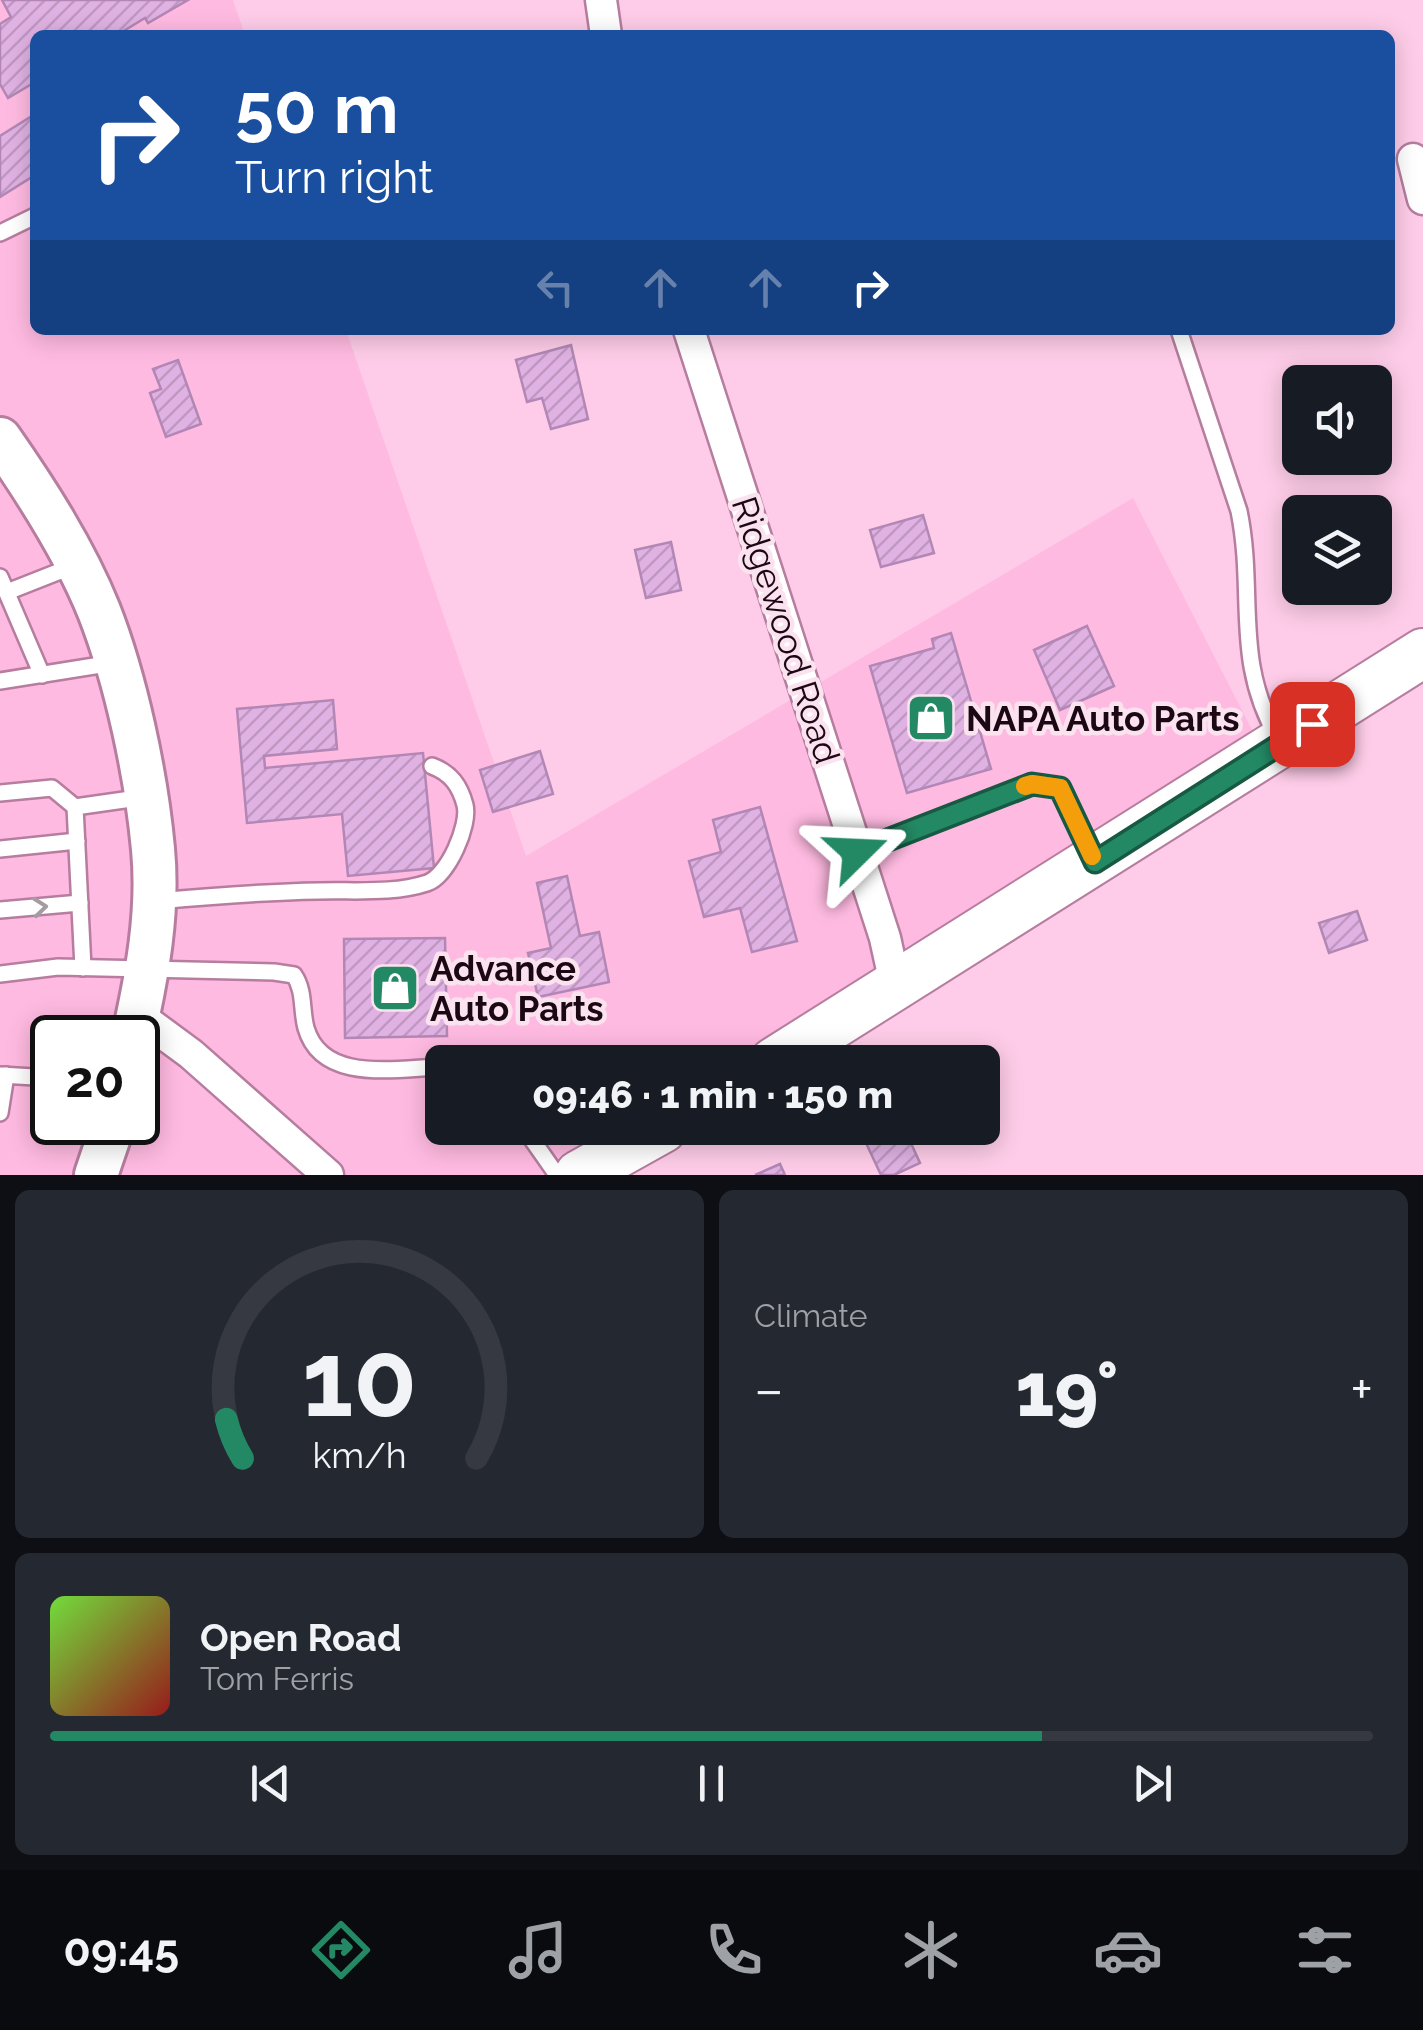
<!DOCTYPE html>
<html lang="en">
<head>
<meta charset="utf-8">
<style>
  body { margin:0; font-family:Raleway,sans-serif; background:#242831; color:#f1f3f6; height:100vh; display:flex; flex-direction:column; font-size:38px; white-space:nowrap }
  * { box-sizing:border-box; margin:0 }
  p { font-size:32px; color:#9ea1a6 }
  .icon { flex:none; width:55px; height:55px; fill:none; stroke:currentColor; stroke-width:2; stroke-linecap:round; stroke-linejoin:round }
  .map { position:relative; height:1175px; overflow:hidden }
  .details { display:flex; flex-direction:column; gap:15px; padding:15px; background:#0d0f14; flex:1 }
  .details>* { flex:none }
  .hud { position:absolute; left:30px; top:30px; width:1365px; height:305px; border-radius:15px; box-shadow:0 5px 25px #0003; background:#1a4fa0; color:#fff; overflow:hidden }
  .tools { position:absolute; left:1282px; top:365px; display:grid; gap:20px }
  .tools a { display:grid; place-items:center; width:110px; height:110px; border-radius:15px; background:#171b24; box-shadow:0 5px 25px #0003; font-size:50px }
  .speed { position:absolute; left:30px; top:1015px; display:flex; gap:20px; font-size:50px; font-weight:700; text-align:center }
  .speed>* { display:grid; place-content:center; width:130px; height:130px; border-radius:50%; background:#171b24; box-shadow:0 5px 25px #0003; line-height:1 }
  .speed .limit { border:5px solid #111; border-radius:15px; background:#fff; color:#111 }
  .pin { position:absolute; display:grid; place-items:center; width:85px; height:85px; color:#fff; margin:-42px; border-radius:20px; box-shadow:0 5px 15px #0006 }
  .me { position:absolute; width:110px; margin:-55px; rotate:69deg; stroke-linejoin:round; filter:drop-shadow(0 0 8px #0008) }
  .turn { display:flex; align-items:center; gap:35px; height:210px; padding:0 40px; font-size:45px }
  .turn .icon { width:130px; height:130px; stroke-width:2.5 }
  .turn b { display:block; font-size:70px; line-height:85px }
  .lanes { display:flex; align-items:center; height:95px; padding:0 40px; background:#0003; justify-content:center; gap:50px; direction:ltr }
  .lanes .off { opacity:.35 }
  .big { font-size:75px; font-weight:800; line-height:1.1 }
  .details .card { flex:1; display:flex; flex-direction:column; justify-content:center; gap:15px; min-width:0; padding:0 35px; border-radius:15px; background:#242831 }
  .details .dial { align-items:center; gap:0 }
  .dial svg { height:260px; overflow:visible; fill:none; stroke:#363941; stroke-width:7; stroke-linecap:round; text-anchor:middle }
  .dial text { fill:#f1f3f6; stroke:none }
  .song { display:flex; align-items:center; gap:30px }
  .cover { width:120px; height:120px; border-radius:15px; background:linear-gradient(135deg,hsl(100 70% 55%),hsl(0 70% 35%)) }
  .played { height:10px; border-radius:5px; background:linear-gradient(90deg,#238965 75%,#363941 75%) }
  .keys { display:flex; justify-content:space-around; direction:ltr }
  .heat { display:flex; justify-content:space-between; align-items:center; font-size:55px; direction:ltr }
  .details .tiles { flex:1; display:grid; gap:15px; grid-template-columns:1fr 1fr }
  .card:last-child { grid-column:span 2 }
  .trip { position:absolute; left:425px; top:1045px; width:575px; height:100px; border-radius:15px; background:#171b24; box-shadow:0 5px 25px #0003; font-weight:800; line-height:100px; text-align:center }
  .tab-bar { display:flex; height:160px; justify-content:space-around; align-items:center; background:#090b0e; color:#9ea1a6 }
  .tab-bar .icon { width:70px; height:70px }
  .tab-bar .selected { color:#238965 }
  .tab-bar b { font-size:45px; color:#f1f3f6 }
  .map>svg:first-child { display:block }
  .built { fill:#ffbae1; fill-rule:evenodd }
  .building { fill:url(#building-hatch); stroke:#b287b5; stroke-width:2.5 }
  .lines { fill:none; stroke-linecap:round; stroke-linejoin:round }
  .service-casing { stroke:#b67d9e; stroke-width:20 }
  .minor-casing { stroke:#b67d9e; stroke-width:35 }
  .secondary-casing { stroke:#b67d9e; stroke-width:48 }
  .primary-casing { stroke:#b67d9e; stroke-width:52 }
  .service { stroke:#fff; stroke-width:15 }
  .minor { stroke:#fff; stroke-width:30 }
  .secondary { stroke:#fff; stroke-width:42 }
  .primary { stroke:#fff; stroke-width:48 }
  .oneway { stroke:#a49ca1 }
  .route-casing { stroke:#175942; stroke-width:25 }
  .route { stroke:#238965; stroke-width:18 }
  .slow { stroke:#f59e0b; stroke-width:18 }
  .labels { text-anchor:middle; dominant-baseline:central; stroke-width:9; stroke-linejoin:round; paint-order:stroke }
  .street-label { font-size:35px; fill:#1c0814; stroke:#fbe2ef }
  .poi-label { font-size:35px; font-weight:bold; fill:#1c0814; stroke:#fbe2ef; text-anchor:start }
</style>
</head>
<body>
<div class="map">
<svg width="1423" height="1175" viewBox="0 0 1423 1175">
  <defs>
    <pattern id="building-hatch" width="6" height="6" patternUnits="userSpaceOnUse" patternTransform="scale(2.5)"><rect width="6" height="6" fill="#e0b2e3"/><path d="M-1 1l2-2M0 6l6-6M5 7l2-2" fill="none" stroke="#c098c2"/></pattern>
  </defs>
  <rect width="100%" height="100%" fill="#fecce8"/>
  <path class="built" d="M0 0H233L245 35H35V330H346L526 856 1133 498 1267 759 775 1062H442V1128H670L593 1175H0ZM52 1038H138V1122H52Z"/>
  <g class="building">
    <path d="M2 0H188L148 23 145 18 117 35H35V82L8 98 0 84V24L11 17Z"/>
    <path d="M35 114V175L0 197V136Z"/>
    <path d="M571 345 588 419 551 429 542 398 527 402 516 360Z"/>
    <path d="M178 360 201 424 166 437 150 393 161 389 153 369Z"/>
    <path d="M923 515 934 553 881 567 870 530Z"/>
    <path d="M671 542 681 590 646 598 635 550Z"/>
    <path d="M1087 626 1114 686 1060 710 1034 650Z"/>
    <path d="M951 633 991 769 907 793 870 666 934 648 932 639Z"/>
    <path d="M333 700 337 749 264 756 265 768 423 753 434 868 348 876 342 814 247 823 237 709Z"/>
    <path d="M540 751 553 794 493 812 480 770Z"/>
    <path d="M760 807 797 941 752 952 740 908 704 917 689 861 721 852 713 820Z"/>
    <path d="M567 876 580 936 599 932 609 982 538 997 528 953 551 948 537 883Z"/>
    <path d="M1357 911 1367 940 1329 953 1319 923Z"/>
    <path d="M445 938 447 1036 345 1038 344 939Z"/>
    <path d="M859 1128H904L920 1163 894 1175H881Z"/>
    <path d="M780 1164 785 1175H755Z"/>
  </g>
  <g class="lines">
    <g class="service-casing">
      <g id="service">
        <path d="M0 233 35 216"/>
        <path d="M1179 330 1239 511C1256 595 1232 660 1279 740"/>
        <path d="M0 577 42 675"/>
        <path d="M7 592 73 566"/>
        <path d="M0 681 113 663"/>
        <path d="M0 793 52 788 75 807"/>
        <path d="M0 849 77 841"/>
        <path d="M857 851 1033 783 1060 788 1091 854"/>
        <path d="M157 901C211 896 265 892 319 891 354 890 394 894 427 883 448 876 470 825 465 805 460 786 451 773 432 766"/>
        <path d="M0 910 80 903"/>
        <path d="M83 968 75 807 145 797"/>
        <path d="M0 974 58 967 274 972 294 975C305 991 301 1010 306 1028 322 1084 397 1068 442 1067"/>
        <path d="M0 1075 52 1078"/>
        <path d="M0 1113 6 1075"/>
        <path d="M524 1128 557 1175"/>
      </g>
    </g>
    <g class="minor-casing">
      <g id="minor">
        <path d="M601 0 606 35"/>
        <path d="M1413 159 1423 199"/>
        <path d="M689 330 885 938 896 988"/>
        <path d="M138 1015 191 1054 328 1175"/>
      </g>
    </g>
    <g class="secondary-casing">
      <g id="secondary">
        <path d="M0 439C37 492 75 551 99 611 126 680 146 774 153 849 159 912 147 976 133 1038"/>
        <path d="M96 1175 114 1122"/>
      </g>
    </g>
    <g class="primary-casing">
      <g id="primary">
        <path d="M774 1062 1423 653"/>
        <path d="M579 1175 663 1128"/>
      </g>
    </g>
    <use href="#service" class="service"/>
    <use href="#minor" class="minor"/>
    <use href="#secondary" class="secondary"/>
    <use href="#primary" class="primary"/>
  </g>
  <defs><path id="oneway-chevron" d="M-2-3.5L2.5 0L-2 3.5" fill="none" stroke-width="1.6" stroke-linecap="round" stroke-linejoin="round" transform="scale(2.5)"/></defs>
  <use class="oneway" href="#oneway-chevron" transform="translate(40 907) rotate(-6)"/>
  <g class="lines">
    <g class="route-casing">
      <path id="route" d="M857 852 1032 784 1060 788 1095 862 1312 724"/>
    </g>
    <use href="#route" class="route"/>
    <path class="slow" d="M1025 786 1032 784 1060 788 1092 856"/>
  </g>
  <defs>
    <g id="shop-square" transform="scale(2.5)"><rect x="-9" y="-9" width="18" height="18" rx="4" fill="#238965" stroke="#fbe2ef"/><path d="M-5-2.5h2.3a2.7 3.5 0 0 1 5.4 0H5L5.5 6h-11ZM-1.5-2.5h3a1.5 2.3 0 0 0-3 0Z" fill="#fff"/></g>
  </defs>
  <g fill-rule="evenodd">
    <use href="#shop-square" x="931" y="718"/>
    <use href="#shop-square" x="395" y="988"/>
  </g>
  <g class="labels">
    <g class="street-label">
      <text transform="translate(786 630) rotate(72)">Ridgewood Road</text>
    </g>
    <g class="poi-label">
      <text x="966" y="718">NAPA Auto Parts</text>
      <text x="430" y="968">Advance<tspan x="430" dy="40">Auto Parts</tspan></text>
    </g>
  </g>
</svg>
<div class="tools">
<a><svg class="icon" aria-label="sound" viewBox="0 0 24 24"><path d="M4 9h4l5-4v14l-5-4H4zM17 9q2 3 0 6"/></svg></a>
<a><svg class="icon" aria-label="layers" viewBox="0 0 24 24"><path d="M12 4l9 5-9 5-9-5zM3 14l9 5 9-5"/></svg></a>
</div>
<div class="speed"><div class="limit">20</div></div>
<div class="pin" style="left:1312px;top:724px;background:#d93025"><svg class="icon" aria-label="arrive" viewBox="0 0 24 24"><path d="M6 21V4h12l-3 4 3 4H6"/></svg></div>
<svg class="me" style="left:857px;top:852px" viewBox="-20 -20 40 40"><path d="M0-17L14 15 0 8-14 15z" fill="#238965" stroke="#fff" stroke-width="4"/></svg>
<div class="trip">09:46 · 1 min · 150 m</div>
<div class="hud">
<div class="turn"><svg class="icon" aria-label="right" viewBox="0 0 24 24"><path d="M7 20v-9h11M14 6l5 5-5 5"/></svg><div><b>50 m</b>Turn right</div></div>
<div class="lanes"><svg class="icon off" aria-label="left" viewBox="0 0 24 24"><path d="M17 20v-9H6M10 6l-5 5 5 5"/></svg><svg class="icon off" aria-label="ahead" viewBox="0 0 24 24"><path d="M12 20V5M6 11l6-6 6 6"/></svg><svg class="icon off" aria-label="ahead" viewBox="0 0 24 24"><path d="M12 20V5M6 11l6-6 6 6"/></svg><svg class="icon" aria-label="right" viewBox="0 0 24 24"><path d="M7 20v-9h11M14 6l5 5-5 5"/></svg></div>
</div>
</div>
<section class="details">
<div class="tiles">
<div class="card dial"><svg viewBox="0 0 100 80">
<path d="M14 69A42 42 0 1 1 86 69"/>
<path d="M14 69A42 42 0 0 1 9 57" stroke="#238965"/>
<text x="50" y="56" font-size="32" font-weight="700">10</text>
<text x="50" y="72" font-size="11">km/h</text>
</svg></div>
<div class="card"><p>Climate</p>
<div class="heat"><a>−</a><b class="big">19°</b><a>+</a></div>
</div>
<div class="card">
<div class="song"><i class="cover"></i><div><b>Open Road</b><p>Tom Ferris</p></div></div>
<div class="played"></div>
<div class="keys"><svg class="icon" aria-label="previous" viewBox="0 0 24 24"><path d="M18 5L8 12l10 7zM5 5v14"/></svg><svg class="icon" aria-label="pause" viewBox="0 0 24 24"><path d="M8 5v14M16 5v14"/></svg><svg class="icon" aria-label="next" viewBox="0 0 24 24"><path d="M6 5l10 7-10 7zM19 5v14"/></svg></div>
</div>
</div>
</section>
<nav class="tab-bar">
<b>09:45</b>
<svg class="icon selected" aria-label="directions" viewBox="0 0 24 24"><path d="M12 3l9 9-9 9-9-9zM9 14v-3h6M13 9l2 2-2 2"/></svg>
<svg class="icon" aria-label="music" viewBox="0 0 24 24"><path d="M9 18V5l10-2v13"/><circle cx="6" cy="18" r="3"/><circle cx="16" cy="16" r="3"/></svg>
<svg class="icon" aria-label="phone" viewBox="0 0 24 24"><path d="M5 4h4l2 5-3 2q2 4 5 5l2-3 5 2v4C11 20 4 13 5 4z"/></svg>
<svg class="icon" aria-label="climate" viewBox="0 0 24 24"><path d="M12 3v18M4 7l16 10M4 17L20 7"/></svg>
<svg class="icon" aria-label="car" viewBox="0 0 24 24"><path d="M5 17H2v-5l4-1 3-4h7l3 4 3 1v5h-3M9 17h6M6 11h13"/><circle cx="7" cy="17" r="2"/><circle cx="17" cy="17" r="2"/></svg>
<svg class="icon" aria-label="filters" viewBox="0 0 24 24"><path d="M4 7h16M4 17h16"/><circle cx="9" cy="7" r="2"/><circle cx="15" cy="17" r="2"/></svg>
</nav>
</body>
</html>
